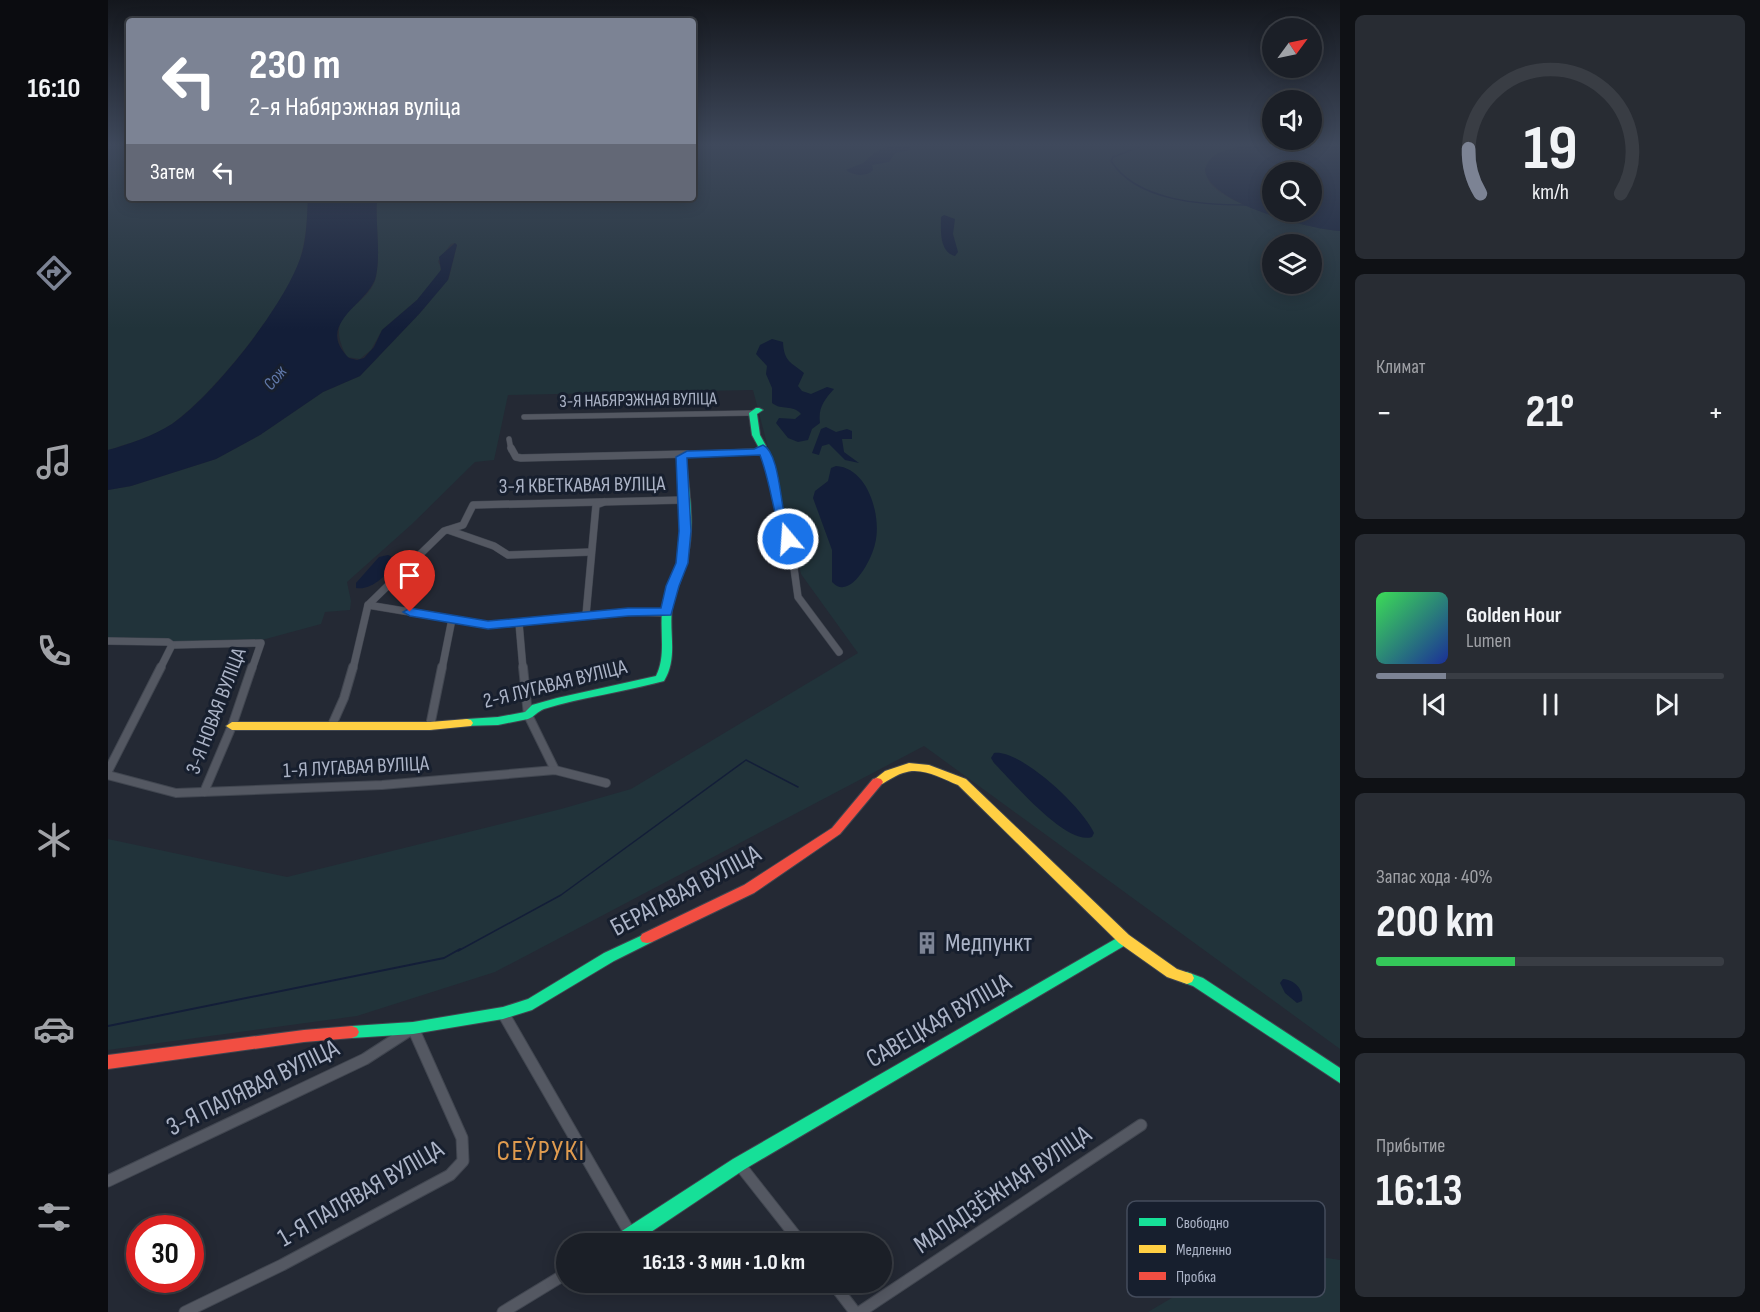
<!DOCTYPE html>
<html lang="ru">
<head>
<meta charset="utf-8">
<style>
  body { margin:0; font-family:"Sofia Sans Condensed",sans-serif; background:#282c33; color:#f1f3f6; height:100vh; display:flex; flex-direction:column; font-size:22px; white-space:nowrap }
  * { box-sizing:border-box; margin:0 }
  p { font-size:20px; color:#a0a2a7 }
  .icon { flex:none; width:33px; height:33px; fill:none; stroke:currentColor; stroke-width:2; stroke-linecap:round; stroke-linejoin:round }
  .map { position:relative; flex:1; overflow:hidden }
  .details { display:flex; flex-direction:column; gap:15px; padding:15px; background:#0f1115; width:420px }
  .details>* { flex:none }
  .guide { position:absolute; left:18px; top:18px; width:570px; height:183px; border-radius:6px; box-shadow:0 3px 15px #0003,0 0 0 2px #393d44; background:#7c8394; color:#fff; overflow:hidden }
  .needle { width:39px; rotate:57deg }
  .fabs { position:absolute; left:1154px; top:18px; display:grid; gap:12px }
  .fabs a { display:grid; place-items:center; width:60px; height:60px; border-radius:50%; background:#1b1f27; box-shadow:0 3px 15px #0003,0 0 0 2px #393d44; font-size:30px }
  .speed { position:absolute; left:18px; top:1215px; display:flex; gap:12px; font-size:30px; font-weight:700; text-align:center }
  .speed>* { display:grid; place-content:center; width:78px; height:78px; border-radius:50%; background:#1b1f27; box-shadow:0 3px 15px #0003,0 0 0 2px #393d44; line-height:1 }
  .speed .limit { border:9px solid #d22; background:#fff; color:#111 }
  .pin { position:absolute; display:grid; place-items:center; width:51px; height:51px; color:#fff; margin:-62px -26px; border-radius:50% 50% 50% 0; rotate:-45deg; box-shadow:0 0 6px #0007 }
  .pin .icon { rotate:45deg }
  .me { position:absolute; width:66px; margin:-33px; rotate:342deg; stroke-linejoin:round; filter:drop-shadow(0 0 4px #0008) }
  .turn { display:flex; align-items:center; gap:21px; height:126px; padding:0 24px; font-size:27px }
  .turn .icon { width:78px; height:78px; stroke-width:2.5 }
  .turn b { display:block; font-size:42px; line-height:51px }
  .then { display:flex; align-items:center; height:57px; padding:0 24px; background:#0003; gap:12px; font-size:22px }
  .big { font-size:45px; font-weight:700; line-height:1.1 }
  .details .widget { flex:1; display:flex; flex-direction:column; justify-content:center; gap:9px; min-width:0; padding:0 21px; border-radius:9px; background:#282c33 }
  .details .dial { align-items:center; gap:0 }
  .dial svg { height:156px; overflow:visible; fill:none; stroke:#393d44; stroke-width:7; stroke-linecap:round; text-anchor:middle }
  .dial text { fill:#f1f3f6; stroke:none }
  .song { display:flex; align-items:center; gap:18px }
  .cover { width:72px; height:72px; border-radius:9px; background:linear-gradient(135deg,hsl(130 70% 55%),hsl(230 70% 35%)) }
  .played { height:6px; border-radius:3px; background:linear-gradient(90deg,#7c8394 20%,#393d44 20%) }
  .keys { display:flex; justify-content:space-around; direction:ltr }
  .heat { display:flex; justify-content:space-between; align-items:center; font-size:33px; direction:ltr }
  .charge { height:9px; border-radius:4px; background:linear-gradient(90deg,#34c759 40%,#393d44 0) }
  .trip { position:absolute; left:448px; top:1233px; width:336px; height:60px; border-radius:30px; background:#1b1f27; box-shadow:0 3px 15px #0003,0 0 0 2px #393d44; font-weight:700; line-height:60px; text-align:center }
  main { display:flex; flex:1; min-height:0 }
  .tab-bar { display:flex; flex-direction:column; width:108px; justify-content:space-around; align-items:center; background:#0b0c10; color:#a0a2a7 }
  .tab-bar .icon { width:42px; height:42px }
  .tab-bar .active { color:#7c8394 }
  .tab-bar b { font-size:27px; color:#f1f3f6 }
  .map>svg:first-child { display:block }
  .green { fill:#21333a; fill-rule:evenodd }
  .water { fill:#131e38; fill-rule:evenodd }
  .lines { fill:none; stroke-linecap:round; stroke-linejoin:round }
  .stream-far1 { stroke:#131e38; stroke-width:1.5 }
  .stream { stroke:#131e38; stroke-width:2 }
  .street-far3-casing { stroke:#414650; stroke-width:6 }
  .street-far2-casing { stroke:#414650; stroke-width:8 }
  .street-far1-casing { stroke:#414650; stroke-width:10 }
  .street-casing { stroke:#414650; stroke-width:13 }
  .fast-casing { stroke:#414650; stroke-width:2 }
  .slow-casing { stroke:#414650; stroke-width:2 }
  .jam-casing { stroke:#414650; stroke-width:2 }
  .street-far3 { stroke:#545862; stroke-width:5 }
  .street-far2 { stroke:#545862; stroke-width:7 }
  .street-far1 { stroke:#545862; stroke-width:8 }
  .street { stroke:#545862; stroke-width:11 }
  .fast { fill:#16e098; fill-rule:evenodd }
  .slow { fill:#ffcf43; fill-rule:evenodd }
  .jam { fill:#f24e42; fill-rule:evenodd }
  .route { fill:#1a73e8; stroke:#114b97; stroke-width:1.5 }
  .labels { text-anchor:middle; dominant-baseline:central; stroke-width:6; stroke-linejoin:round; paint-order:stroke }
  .far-water-label { font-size:18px; font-style:italic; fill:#6179aa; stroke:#171f2e }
  .far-street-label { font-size:18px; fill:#acb4c7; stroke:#171f2e }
  .street-label { font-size:21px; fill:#acb4c7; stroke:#171f2e }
  .near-street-label { font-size:26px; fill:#acb4c7; stroke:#171f2e }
  .near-poi-label { font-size:26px; fill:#acb4c7; stroke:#171f2e; text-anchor:start }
  .near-quarter-label { font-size:28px; letter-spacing:1.5px; fill:#df9b4f; stroke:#171f2e }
  .key { fill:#171f2e; stroke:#444c5c; stroke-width:1.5 }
  .key-label { font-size:16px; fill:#acb4c7 }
</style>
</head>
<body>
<main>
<nav class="tab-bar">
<b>16:10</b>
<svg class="icon active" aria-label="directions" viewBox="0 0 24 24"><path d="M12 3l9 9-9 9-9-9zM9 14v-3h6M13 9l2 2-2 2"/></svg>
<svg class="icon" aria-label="music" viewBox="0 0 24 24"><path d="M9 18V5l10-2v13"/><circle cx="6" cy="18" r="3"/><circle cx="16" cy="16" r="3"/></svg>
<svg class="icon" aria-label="phone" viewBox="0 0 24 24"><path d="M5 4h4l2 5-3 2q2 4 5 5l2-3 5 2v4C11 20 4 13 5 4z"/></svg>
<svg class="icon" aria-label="climate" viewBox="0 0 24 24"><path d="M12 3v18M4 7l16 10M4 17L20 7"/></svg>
<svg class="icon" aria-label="car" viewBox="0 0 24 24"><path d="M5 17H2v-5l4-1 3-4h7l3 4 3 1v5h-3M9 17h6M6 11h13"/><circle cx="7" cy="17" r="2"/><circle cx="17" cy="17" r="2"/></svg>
<svg class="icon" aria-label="filters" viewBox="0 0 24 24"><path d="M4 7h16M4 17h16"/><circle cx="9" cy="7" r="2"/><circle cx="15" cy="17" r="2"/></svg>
</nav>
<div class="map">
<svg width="1232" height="1312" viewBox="0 0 1232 1312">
  <rect width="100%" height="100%" fill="#242934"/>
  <g class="green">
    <path d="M0 146H21V198L200 199C199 220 198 242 191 262 174 309 104 396 64 424 45 437 22 443 0 450Z"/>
    <path d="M585 146H1136C1119 150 1103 151 1097 170 1098 174 1100 180 1102 183 1119 206 1204 229 1232 231V1049L816 746 387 972 249 1016 0 1050V839L179 877 453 809 523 789 750 653 693 574 645 390 400 395 386 460 367 462 304 524 239 582 243 601 242 610 217 612 213 624 154 640 72 643 55 639 0 638V490L23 486 108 459 152 435 215 392 252 376 312 313 341 278 349 245 347 243 343 244 330 261 333 268 332 272 309 300 274 330 263 350 252 359 239 357C212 309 261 309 268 277 273 252 267 224 269 198H585ZM1164 244H1203V284H1164Z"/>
    <path d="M1150 1247 1232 1260V1312H1040Z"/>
  </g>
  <g class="water">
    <path d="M780 146H802L800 151 787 153 781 162 764 165 765 170C759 177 745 176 738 170L755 163 766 153Z"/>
    <path d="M1136 146H1232V231C1203 230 1100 203 1097 170 1102 152 1119 149 1136 146ZM1164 172H1203V212H1164Z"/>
    <path d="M200 198H269C267 224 273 251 268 276 262 304 205 323 241 358L249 360 256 358 266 347 274 330 309 300 333 270 331 257 347 243 349 245 340 280 312 313 252 376 215 392 152 435 108 459 23 486 0 490V450C22 444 45 436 64 424 106 395 183 299 195 249 199 232 199 215 200 198Z"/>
    <path d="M836 215 847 219 845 234 850 252 847 256C831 252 833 230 833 217Z"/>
    <path d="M664 339 675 342C676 362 683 362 696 373L690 386 694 391 703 394 719 387 726 389C716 400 710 408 712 423L704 429 700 440 690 442 680 438 668 423 671 418 687 419 693 414C685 404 674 411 664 403V388L658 374 659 366 648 354 652 345Z"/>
    <path d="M718 427 728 432 739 429 744 431V439H734L736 452 751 463 737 460 721 444 714 446 711 455 704 453 713 429Z"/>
    <path d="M728 466C761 468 774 518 767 544 764 559 742 602 724 582V550L705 498 707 491 720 481 723 468Z"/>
    <path d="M280 555 287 558 289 561C281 573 264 591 248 588V583L271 557Z"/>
    <path d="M886 753C913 749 976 809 986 833L984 837C958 846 904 781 886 763L883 758Z"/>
    <path d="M1175 979C1187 980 1196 990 1194 1001L1189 1003 1177 993 1172 983Z"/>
  </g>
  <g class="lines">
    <g class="stream-far1">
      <path d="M1034 146 1005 157 1003 161C1029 202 1096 205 1140 205"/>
      <path d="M350 951 453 895 638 760 690 787"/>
    </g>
    <path class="stream" d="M0 1026 336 958 352 949"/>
    <g class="street-far3-casing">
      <g id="street-far3">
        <path d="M416 417 645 413"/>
        <path d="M401 439 403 450"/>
      </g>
    </g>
    <g class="street-far2-casing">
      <g id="street-far2">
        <path d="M403 448 408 457 413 458 579 454"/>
        <path d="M655 448 663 469 670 508 684 554 690 597 731 652"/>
        <path d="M340 530 386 546 400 555 483 552"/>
        <path d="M558 613 520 612 380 625 260 605 336 531 355 525 365 505 575 500"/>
        <path d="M478 615 488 505 496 502"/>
        <path d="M411 623 415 669"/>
        <path d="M0 641 60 642 64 645 153 643 144 669"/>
        <path d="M52 669 64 645"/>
        <path d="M245 669 260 605"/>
        <path d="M334 669 344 619"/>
      </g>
    </g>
    <g class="street-far1-casing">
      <g id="street-far1">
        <path d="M415 667 420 715 447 770"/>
        <path d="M224 725 236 698 245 667"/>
        <path d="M322 726 334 667"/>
        <path d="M0 771 53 667"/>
        <path d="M0 775 68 793 274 785 447 770 498 783"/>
        <path d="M96 792 124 726 144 667"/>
      </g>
    </g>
    <g class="street-casing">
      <g id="street">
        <path d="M395 1013 523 1235"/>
        <path d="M631 1164 694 1244"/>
        <path d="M0 1181 257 1059 305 1028 354 1138 355 1161 342 1175 174 1265 77 1312"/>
        <path d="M724 1282 747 1312"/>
        <path d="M395 1312 459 1273"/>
        <path d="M752 1312 1033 1125"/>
      </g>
    </g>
    <g class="fast-casing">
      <g id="fast">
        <path d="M648 408H651L655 410 649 414 652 435 658 446 656 453 581 456 578 458C581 490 587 524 580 555 577 574 567 590 564 609 561 634 570 658 556 681 516 692 475 697 436 709 430 711 426 717 420 719L390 725 355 726 353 723 355 720 359 719 390 717 417 712 424 705 449 698 548 676C558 656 552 634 554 612 556 592 567 574 571 555 577 523 572 489 570 457L579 452 649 449 650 446 644 435 641 413Z"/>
        <path d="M539 933 544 934 546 938 544 942 506 961 424 1010 395 1019 305 1034 244 1038 239 1036 237 1032 239 1028 244 1026 305 1022 395 1007 420 999 496 953Z"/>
        <path d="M1016 934 1021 935 1023 939 1021 943 637 1169 525 1244H501L503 1238 625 1159Z"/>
        <path d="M1079 972 1095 978 1232 1068V1083L1085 986 1074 982 1072 978 1074 974Z"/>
      </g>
    </g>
    <g class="slow-casing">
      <g id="slow">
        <path d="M359 719 363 720 365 723 363 726 322 730H124L118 726 124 722H322Z"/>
        <path d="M801 763 821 765 858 779 1021 935 1069 969 1084 974 1086 978 1084 982 1079 984 1059 977 1011 943 850 785C833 778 813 766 795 773 785 776 778 783 769 786L765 785 763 782 777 771Z"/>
      </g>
    </g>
    <g class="jam-casing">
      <g id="jam">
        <path d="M769 778 773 779 775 782 773 785 732 834 646 893 544 942 539 943 534 942 532 938 534 934 636 885 724 828 765 779Z"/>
        <path d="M244 1026 249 1028 251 1032 249 1036 244 1038 196 1042 0 1069V1055L196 1030Z"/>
      </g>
    </g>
    <use href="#street-far3" class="street-far3"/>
    <use href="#street-far2" class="street-far2"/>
    <use href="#street-far1" class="street-far1"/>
    <use href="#street" class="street"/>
    <use href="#fast" class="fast"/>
    <use href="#slow" class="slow"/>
    <use href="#jam" class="jam"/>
  </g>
  <linearGradient id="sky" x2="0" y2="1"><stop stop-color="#14171d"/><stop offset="0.44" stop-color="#3f495c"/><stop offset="1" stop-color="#3f495c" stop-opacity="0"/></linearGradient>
  <rect width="1232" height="329" fill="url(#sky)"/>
  <path class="route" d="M655 445C669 451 672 492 675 507 678 518 682 528 686 539L680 543 674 539C665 511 662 481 652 455L579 458 583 531 580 563 571 586 563 615 520 616 380 629 302 616 295 612 302 608 380 621 520 608H553L558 586 568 563 571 531 568 457 579 451 646 449Z"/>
  <defs>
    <g id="building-bare" transform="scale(1.8)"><path d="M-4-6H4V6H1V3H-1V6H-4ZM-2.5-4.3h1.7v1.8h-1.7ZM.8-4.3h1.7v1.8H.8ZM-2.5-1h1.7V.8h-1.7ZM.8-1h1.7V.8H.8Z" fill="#7c8394" stroke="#171f2e" stroke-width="2.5" paint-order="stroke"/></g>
  </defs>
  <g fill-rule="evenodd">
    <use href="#building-bare" x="819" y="943"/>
  </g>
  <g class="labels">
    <g class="far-water-label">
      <text transform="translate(167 378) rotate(-50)">Сож</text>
    </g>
    <g class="far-street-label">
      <text transform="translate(530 400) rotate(-1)">3-Я НАБЯРЭЖНАЯ ВУЛІЦА</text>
    </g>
    <g class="street-label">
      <text transform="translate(474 485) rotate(-1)">3-Я КВЕТКАВАЯ ВУЛІЦА</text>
      <text transform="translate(447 684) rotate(-14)">2-Я ЛУГАВАЯ ВУЛІЦА</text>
      <text transform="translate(108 711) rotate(-69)">3-Я НОВАЯ ВУЛІЦА</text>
      <text transform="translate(248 767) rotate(-3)">1-Я ЛУГАВАЯ ВУЛІЦА</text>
    </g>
    <g class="near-street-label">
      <text transform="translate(578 891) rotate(-28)">БЕРАГАВАЯ ВУЛІЦА</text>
      <text transform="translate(831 1021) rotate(-30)">САВЕЦКАЯ ВУЛІЦА</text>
      <text transform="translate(145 1088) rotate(-26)">3-Я ПАЛЯВАЯ ВУЛІЦА</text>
      <text transform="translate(895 1190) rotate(-34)">МАЛАДЗЁЖНАЯ ВУЛІЦА</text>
      <text transform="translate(253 1194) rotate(-30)">1-Я ПАЛЯВАЯ ВУЛІЦА</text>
    </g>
    <g class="near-poi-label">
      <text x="837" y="943">Медпункт</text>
    </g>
    <g class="near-quarter-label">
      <text x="433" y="1151">СЕЎРУКІ</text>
    </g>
  </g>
  <rect x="1019" y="1201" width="198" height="96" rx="9" class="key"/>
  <rect x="1031" y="1218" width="27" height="8" fill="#16e098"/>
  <rect x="1031" y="1245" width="27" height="8" fill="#ffcf43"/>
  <rect x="1031" y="1272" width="27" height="8" fill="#f24e42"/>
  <g class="key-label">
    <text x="1068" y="1228">Свободно</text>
    <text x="1068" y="1255">Медленно</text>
    <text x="1068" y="1282">Пробка</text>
  </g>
</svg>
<div class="fabs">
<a><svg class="needle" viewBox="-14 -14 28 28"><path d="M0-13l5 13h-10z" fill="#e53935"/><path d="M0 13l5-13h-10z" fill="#a0a2a7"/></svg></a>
<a><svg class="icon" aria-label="sound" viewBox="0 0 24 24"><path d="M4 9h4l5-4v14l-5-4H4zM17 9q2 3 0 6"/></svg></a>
<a><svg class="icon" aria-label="search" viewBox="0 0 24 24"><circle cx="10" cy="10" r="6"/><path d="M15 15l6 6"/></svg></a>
<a><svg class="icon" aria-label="layers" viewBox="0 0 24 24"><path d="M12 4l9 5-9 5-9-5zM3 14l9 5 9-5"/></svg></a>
</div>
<div class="speed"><div class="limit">30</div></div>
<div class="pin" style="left:302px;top:612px;background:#d93025"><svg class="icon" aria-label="arrive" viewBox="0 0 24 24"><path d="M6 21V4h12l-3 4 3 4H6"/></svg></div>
<svg class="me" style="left:680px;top:539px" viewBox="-20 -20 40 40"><circle r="17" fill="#1a73e8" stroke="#fff" stroke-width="3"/><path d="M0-11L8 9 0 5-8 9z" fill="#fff"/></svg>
<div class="trip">16:13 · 3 мин · 1.0 km</div>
<div class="guide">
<div class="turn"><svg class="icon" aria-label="left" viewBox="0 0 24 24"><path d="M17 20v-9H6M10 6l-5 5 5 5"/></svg><div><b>230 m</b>2-я Набярэжная вуліца</div></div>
<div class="then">Затем<svg class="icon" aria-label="left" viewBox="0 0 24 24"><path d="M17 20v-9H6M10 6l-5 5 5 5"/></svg></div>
</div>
</div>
<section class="details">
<div class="widget dial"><svg viewBox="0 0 100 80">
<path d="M14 69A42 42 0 1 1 86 69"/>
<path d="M14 69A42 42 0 0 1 8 46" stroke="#7c8394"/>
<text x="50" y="56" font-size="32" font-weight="700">19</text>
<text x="50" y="72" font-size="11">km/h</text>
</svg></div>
<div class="widget"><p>Климат</p>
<div class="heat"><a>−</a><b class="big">21°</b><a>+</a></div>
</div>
<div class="widget">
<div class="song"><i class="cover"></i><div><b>Golden Hour</b><p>Lumen</p></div></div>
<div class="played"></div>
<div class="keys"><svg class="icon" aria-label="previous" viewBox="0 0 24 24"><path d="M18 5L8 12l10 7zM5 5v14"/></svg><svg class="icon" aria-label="pause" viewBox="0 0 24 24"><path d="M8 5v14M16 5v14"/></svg><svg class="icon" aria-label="next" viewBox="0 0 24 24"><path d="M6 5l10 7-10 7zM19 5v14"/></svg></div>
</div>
<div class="widget"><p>Запас хода · 40%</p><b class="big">200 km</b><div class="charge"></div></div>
<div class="widget"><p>Прибытие</p><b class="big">16:13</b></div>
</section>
</main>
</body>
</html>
